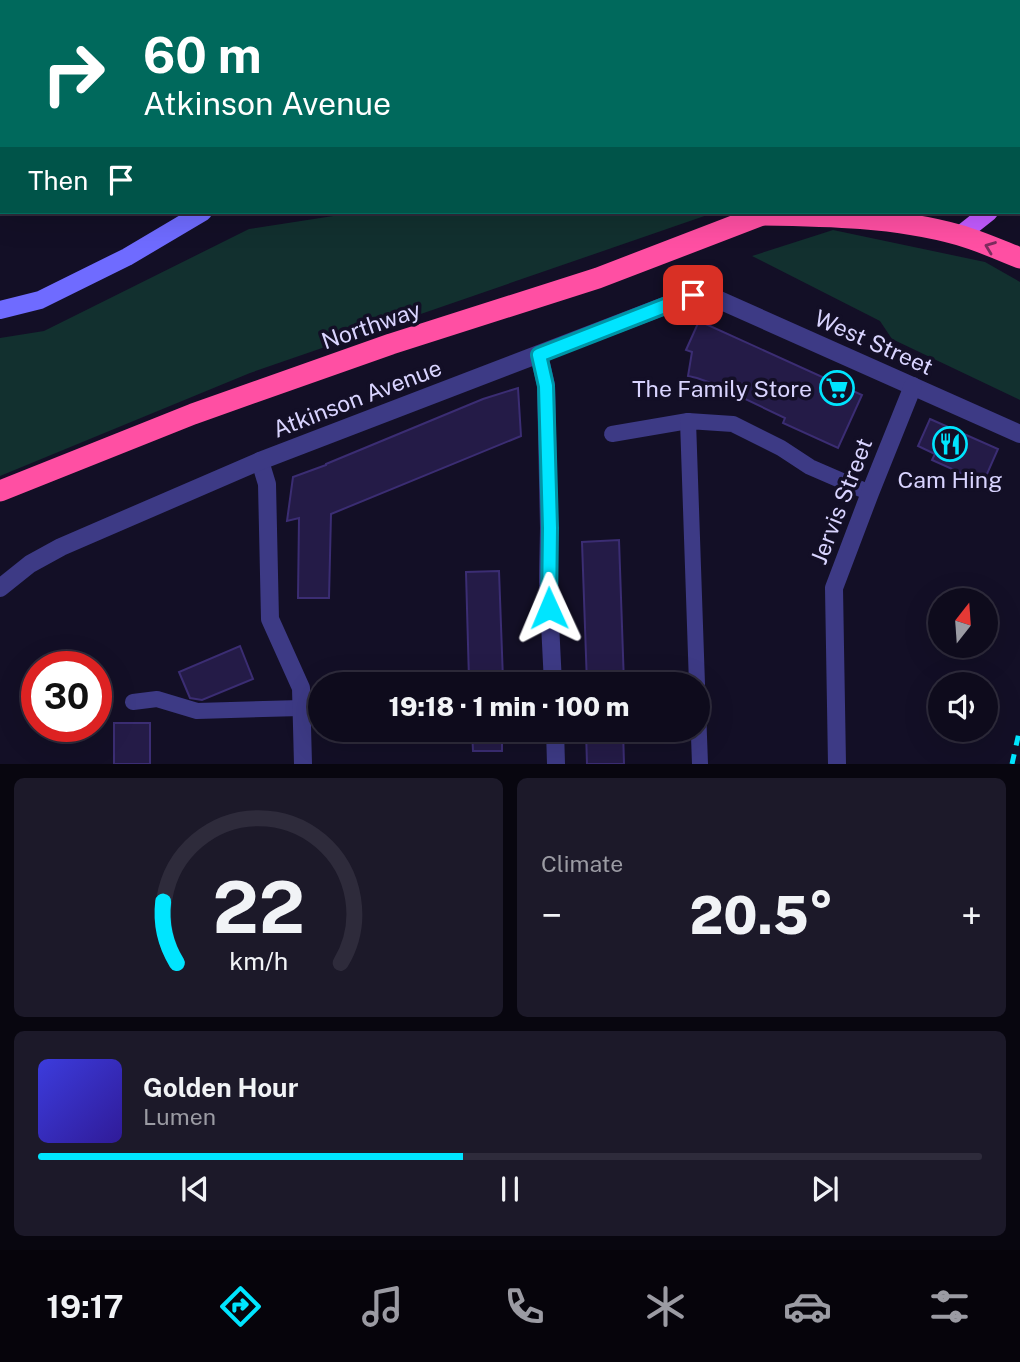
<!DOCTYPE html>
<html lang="en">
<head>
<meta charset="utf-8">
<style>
  body { margin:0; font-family:"Public Sans",sans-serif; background:#1c1929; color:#f1f3f6; height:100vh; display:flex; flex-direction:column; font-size:26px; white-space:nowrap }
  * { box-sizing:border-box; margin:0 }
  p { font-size:23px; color:#9b9ba3 }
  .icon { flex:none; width:38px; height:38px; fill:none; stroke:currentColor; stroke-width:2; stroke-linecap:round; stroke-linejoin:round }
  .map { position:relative; height:764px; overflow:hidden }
  .side { display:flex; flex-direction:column; gap:14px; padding:14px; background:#08060f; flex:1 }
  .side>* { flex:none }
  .hud { position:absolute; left:0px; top:0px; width:1020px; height:214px; box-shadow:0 7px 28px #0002,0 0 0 2px #2e2b3b; background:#00695c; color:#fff; overflow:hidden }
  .needle { width:46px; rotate:17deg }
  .tools { position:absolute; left:928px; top:588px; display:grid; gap:14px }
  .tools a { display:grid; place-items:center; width:70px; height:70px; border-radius:50%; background:#0e0b1c; box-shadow:0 7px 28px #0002,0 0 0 2px #2e2b3b; font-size:35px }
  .speed { position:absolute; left:21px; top:651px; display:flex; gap:14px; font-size:35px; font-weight:700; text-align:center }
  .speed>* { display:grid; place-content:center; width:91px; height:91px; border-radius:50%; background:#0e0b1c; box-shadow:0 7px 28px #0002,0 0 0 2px #2e2b3b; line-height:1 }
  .speed .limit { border:10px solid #d22; background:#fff; color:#111 }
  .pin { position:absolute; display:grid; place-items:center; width:60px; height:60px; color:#fff; margin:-30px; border-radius:14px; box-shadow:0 4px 10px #0006 }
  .me { position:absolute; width:77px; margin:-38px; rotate:359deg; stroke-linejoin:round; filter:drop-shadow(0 0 5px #0008) }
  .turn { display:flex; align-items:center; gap:24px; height:147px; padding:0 28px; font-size:32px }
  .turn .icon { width:91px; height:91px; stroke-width:2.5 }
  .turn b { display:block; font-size:49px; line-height:60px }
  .then { display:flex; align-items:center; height:66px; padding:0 28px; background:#0003; gap:14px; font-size:26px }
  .big { font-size:52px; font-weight:800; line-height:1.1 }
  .side .widget { flex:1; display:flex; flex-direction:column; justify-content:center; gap:10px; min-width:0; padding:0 24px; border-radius:10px; background:#1c1929 }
  .side .dial { align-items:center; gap:0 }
  .dial svg { height:182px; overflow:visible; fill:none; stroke:#2e2b3b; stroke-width:7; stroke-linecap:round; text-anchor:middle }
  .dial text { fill:#f1f3f6; stroke:none }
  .song { display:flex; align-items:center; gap:21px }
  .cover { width:84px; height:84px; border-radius:10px; background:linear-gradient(135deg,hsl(240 70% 55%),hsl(250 70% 35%)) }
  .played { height:7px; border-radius:4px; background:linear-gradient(90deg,#00e5ff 45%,#2e2b3b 45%) }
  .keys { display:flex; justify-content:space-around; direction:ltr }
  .heat { display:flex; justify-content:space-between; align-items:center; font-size:38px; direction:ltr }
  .side .tiles { flex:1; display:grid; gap:14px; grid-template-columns:1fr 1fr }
  .widget:last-child { grid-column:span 2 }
  .trip { position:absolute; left:308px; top:672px; width:402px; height:70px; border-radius:35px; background:#0e0b1c; box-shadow:0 7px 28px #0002,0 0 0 2px #2e2b3b; font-weight:800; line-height:70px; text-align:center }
  .menu { display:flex; height:112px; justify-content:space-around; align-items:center; background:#06040b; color:#9b9ba3 }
  .menu .icon { width:49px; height:49px }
  .menu .current { color:#00e5ff }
  .menu b { font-size:32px; color:#f1f3f6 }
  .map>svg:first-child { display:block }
  .green { fill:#12302f }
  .building { fill:#241b47; stroke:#3b2d73; stroke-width:2 }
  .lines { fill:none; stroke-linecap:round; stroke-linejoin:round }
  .lane { stroke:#3d3a85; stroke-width:16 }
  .street { stroke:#3d3a85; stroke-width:18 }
  .secondary { stroke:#6f6bff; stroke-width:18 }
  .primary { stroke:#c25bff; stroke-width:18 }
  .highway { stroke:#ff4fa3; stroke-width:21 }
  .rail { stroke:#00e5ff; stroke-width:5; stroke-dasharray:10 9; stroke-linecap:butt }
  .oneway { stroke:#7d2c5e }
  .route-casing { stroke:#0095a6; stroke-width:18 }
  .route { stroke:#00e5ff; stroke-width:12 }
  .labels { text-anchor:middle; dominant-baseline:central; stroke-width:7; stroke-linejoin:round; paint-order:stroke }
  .street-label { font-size:23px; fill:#d9d4ff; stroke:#130f26 }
  .poi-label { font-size:23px; fill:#d9d4ff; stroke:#130f26; text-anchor:end }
</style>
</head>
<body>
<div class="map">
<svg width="1020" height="764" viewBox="0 0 1020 764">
  <rect width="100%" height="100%" fill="#130f26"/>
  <g class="green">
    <path d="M359 212H716L250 373 0 476V338L44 331 249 229Z"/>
    <path d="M833 230 985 262 1020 282V400L892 339 880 321 752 256Z"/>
  </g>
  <g class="building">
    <path d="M699 321 862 395 838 448 783 423 785 418 741 397 742 394 697 378 688 376 692 352 686 350Z"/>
    <path d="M518 388 521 436 331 514 329 598H298L299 518 287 521 293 477 326 465V464L483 399Z"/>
    <path d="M930 419 998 449 983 483 932 460 935 454 918 446Z"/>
    <path d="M619 540 624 684H587L582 542Z"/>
    <path d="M499 571 503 680H469L466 572Z"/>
    <path d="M240 646 253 679 202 700 190 698 179 672Z"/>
    <rect x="114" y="723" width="36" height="41"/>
    <path d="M472 730H502V751H473Z"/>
    <path d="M623 730 624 764H587L586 731Z"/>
  </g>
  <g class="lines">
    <g class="lane">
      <path d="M612 434 688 421"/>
      <path d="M697 684 688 421 733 424 781 448 810 467 870 493"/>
      <path d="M133 702 157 699 197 711 301 708"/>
      <path d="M698 709 700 764"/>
    </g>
    <g class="street">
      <path d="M108 0V2"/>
      <path d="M265 0 266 2"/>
      <path d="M0 66 2 65"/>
      <path d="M0 159H2"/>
      <path d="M539 355 546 385 549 528 548 582 553 684"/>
      <path d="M260 461 267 484 270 619 301 688 303 764"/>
      <path d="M0 588 30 564 61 547 260 461 693 295H708L1020 434"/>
      <path d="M555 730 556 764"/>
      <path d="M837 764 834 588 870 493 913 386"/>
    </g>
    <g class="secondary">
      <path d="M816 2 819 0"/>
      <path d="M0 310 40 300 127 257 203 212"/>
    </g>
    <g class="primary">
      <path d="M944 0 945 2"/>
      <path d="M1018 171 1020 174"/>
      <path d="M960 235 989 212"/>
    </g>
    <g class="highway">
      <path d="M1018 196 1020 197"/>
      <path d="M761 215C827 216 895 217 959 235 980 241 1000 250 1020 258"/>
      <path d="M0 491 193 414 391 344 598 278 770 212"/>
    </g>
    <path class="rail" d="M1012 764 1020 728"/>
  </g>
  <defs><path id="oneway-chevron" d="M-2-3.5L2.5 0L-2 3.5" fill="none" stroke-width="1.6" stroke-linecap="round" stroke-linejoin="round" transform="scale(1.75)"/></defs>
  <use class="oneway" href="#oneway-chevron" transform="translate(990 247) rotate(-159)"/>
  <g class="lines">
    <g class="route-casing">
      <path id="route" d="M549 608 550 528 546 386 539 355 693 295"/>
    </g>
    <use href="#route" class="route"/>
  </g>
  <defs>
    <g id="supermarket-ring" transform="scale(1.75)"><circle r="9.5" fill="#130f26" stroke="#00e5ff" stroke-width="1.5"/><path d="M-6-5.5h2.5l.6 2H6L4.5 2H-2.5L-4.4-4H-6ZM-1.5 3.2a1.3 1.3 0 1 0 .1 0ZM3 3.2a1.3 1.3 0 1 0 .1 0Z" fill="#00e5ff"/></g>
    <g id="restaurant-ring" transform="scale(1.75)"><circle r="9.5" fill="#130f26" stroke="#00e5ff" stroke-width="1.5"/><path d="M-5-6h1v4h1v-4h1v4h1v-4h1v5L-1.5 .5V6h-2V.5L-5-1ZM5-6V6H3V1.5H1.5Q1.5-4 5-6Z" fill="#00e5ff"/></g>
  </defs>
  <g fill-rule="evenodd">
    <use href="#supermarket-ring" x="837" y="388"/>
    <use href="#restaurant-ring" x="950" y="444"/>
  </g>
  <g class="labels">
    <g class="street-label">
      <text transform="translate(371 325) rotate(-19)">Northway</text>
      <text transform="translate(874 342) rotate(24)">West Street</text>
      <text transform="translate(357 398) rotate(-21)">Atkinson Avenue</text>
      <text transform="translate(841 501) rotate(-69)">Jervis Street</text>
    </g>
    <g class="poi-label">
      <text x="812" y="388">The Family Store</text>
      <text x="950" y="479" text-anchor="middle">Cam Hing</text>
    </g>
  </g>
</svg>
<div class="tools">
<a><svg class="needle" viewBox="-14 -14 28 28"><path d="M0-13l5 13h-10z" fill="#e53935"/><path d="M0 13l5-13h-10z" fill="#9b9ba3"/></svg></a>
<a><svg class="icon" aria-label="sound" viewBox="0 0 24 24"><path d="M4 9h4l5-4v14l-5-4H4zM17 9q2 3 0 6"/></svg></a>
</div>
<div class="speed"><div class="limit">30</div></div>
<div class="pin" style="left:693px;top:295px;background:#d93025"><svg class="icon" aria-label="arrive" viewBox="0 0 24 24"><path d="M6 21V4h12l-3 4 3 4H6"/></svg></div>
<svg class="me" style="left:549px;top:608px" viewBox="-20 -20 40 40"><path d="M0-17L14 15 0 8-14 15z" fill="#00e5ff" stroke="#fff" stroke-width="4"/></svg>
<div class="trip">19:18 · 1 min · 100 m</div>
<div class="hud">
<div class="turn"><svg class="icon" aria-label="right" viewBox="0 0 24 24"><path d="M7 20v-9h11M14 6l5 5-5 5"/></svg><div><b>60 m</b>Atkinson Avenue</div></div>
<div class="then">Then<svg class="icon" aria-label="arrive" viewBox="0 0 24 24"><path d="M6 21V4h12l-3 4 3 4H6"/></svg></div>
</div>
</div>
<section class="side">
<div class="tiles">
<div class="widget dial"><svg viewBox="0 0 100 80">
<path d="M14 69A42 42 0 1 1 86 69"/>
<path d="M14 69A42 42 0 0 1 8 42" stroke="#00e5ff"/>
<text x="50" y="56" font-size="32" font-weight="700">22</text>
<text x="50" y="72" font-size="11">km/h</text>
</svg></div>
<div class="widget"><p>Climate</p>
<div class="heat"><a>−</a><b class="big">20.5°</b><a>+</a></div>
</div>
<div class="widget">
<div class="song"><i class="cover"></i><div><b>Golden Hour</b><p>Lumen</p></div></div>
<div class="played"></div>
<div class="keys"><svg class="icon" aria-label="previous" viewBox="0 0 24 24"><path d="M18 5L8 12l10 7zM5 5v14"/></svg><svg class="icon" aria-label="pause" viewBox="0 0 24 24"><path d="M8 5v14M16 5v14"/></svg><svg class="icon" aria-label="next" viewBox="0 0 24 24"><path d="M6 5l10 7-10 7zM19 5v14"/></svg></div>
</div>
</div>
</section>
<nav class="menu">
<b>19:17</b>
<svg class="icon current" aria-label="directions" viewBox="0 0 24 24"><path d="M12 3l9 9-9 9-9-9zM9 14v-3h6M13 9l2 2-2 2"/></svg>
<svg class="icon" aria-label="music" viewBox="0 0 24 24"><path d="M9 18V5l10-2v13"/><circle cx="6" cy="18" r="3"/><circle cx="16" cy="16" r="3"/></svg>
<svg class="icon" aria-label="phone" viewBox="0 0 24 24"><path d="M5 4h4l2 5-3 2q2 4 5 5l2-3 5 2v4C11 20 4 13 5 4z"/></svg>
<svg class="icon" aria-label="climate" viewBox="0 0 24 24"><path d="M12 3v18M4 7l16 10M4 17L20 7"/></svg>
<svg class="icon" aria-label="car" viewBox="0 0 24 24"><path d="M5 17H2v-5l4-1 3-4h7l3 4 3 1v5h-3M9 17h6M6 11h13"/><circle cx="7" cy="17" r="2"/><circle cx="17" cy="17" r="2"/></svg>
<svg class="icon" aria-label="filters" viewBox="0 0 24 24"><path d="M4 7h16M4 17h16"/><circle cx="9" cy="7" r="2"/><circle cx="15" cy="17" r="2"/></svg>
</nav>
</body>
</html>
